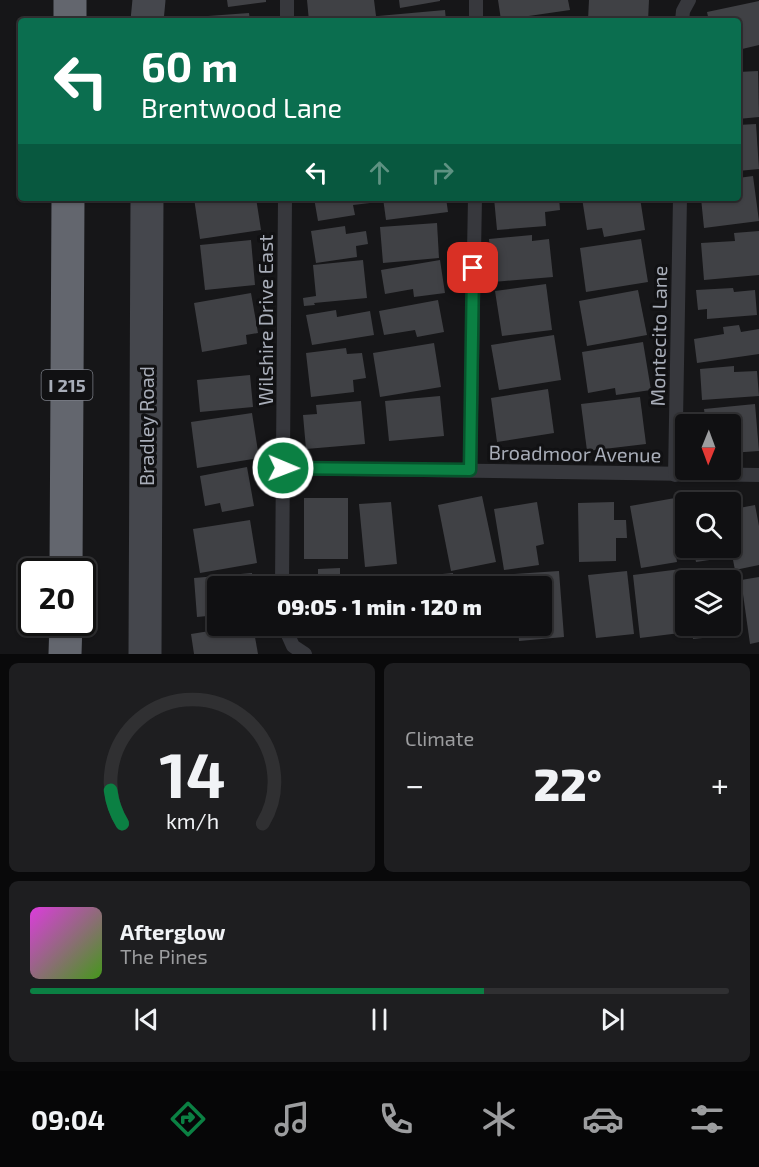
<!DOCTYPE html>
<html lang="en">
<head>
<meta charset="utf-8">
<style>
  body { margin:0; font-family:"Exo 2",sans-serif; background:#1e1e20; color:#f1f3f6; height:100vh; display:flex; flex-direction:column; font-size:22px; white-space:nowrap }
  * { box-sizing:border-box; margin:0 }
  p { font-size:20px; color:#9c9d9f }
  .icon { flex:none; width:33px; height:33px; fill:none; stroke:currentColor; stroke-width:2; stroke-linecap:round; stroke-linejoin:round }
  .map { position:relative; height:654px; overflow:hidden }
  .panel { display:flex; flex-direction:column; gap:9px; padding:9px; background:#09090a; flex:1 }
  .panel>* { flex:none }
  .top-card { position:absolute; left:18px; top:18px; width:723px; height:183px; border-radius:6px; box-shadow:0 2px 4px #0004,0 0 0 2px #303032; background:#0b6e4f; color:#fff; overflow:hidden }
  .needle { width:39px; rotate:181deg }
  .tools { position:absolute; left:675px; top:414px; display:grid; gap:12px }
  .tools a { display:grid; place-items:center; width:66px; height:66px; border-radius:6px; background:#101012; box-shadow:0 2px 4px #0004,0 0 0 2px #303032; font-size:30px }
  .speed { position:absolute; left:18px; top:558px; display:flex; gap:12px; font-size:30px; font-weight:700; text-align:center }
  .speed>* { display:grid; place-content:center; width:78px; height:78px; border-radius:50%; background:#101012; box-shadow:0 2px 4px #0004,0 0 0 2px #303032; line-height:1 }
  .speed .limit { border:3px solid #111; border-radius:9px; background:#fff; color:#111 }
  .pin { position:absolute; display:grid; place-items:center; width:51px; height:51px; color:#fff; margin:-26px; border-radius:12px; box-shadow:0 3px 9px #0006 }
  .me { position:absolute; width:66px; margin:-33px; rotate:91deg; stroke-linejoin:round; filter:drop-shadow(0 0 4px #0008) }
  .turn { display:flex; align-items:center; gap:21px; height:126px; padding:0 24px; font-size:27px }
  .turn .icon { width:78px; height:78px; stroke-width:2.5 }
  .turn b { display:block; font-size:42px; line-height:51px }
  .lanes { display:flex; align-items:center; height:57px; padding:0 24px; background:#0003; justify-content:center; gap:30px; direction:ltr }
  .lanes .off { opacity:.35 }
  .big { font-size:45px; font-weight:800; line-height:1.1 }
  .panel .widget { flex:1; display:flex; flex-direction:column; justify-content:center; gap:9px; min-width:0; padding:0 21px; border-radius:9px; background:#1e1e20 }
  .panel .dial { align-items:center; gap:0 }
  .dial svg { height:156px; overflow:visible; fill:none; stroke:#303032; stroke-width:7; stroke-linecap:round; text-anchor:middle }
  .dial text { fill:#f1f3f6; stroke:none }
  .song { display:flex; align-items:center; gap:18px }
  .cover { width:72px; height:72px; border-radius:9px; background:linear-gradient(135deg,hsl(300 70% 55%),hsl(100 70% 35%)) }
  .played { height:6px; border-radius:3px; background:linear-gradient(90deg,#0b8043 65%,#303032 65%) }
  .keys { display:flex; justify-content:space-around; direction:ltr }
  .heat { display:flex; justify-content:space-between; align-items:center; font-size:33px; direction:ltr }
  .panel .tiles { flex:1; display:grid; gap:9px; grid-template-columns:1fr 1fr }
  .widget:last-child { grid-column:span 2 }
  .trip { position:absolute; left:207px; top:576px; width:345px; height:60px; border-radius:6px; background:#101012; box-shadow:0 2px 4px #0004,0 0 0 2px #303032; font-weight:800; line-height:60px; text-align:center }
  .dock { display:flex; height:96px; justify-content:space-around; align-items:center; background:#060607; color:#9c9d9f }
  .dock .icon { width:42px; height:42px }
  .dock .active { color:#0b8043 }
  .dock b { font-size:27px; color:#f1f3f6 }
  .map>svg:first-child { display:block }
  .building { fill:#404145 }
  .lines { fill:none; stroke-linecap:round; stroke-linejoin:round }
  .lane { stroke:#37383d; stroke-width:14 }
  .secondary { stroke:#45474d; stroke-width:33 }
  .highway { stroke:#63666e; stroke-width:33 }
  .route-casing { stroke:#07532c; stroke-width:15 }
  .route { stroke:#0b8043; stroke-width:10 }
  .labels { text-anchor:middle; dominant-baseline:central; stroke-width:6; stroke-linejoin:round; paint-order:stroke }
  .shield { fill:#111113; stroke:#7b7e86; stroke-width:1.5 }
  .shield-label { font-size:18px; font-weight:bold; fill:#a8adb8 }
  .street-label { font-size:20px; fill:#a8adb8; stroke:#111113 }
</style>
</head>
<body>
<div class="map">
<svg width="759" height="654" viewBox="0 0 759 654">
  <rect width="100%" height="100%" fill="#161618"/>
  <g class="building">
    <path d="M227 0H266V2L228 7Z"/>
    <path d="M307 0H374L376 16 335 21H309Z"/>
    <path d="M399 0H440V1L400 8Z"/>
    <path d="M498 0H568L570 10 501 20Z"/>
    <path d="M589 0H649L648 21 588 20Z"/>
    <path d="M759 1V45L738 50V21H709L707 12Z"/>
    <path d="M445 10 446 21H379L378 16Z"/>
    <path d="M249 13 250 21H209L208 16Z"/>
    <path d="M758 71 759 117 738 119V72Z"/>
    <path d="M756 124 759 169 738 171V125Z"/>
    <path d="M753 176 759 221 704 228 701 198H738V178Z"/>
    <path d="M194 198H256L261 230 200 239Z"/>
    <path d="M314 198H369L370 203 353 205 355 215 318 221Z"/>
    <path d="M383 198H446L448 212 386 220Z"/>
    <path d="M494 198H559L560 210 545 212 546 226 497 230Z"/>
    <path d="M582 198H640L645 230 604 237 602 228 587 230Z"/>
    <path d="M437 223 439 258 383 263 380 227Z"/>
    <path d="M345 226 346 234 366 231 368 244 356 246 357 257 316 263 311 231Z"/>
    <path d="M759 231V275L704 280 701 243 735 241 734 233Z"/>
    <path d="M532 235V241L549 239 553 277 493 282 489 239Z"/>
    <path d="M641 239 648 282 586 292 580 248Z"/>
    <path d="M251 240 255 285 205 290 200 245Z"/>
    <path d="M363 260 367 298 314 303 315 305 304 306 303 298 316 296 313 265Z"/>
    <path d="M440 260 445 293 414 297 413 289 385 294 381 270Z"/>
    <path d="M546 284 552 330 502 336 495 291Z"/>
    <path d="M733 288 734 292 755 290 757 315 707 319V309L698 310 696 290Z"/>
    <path d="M638 290 647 335 587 346 579 301Z"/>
    <path d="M251 293 258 333 246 335 247 344 202 352 194 303Z"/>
    <path d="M438 300 444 332 417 337 415 330 384 335 379 311Z"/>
    <path d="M336 310 337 317 370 311 374 335 312 345 306 315Z"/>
    <path d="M739 325 741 332 759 329V354L697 363 694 339 724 334 723 327Z"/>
    <path d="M554 335 561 380 499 390 491 345Z"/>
    <path d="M643 342 651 390 616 395 615 388 588 393 582 352Z"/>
    <path d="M434 343 441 387 380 397 373 353Z"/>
    <path d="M346 348 347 354 362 353 366 378 353 380 354 392 311 397 306 353Z"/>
    <path d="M734 366V372L757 371 759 396 702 400 700 369Z"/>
    <path d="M250 375 253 407 200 412 197 380Z"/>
    <path d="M548 389 554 433 497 442 491 398Z"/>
    <path d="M440 396 444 436 389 441 385 401Z"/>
    <path d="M640 397 646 444 587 451 581 404Z"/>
    <path d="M361 401 365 444 306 449 303 415 317 414 316 405Z"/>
    <path d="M755 404 759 451 730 453V424H706L704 409Z"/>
    <path d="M252 413 259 458 197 468 191 422Z"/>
    <path d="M247 467 254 506 222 512 220 503 205 506 200 476Z"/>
    <path d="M482 496 496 562 451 571 438 505Z"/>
    <rect x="304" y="498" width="44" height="61"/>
    <path d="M675 498 681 536 673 537 677 562 641 568 630 506Z"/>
    <path d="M391 502 397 564 365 567 359 504Z"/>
    <path d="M537 502 544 544 536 546 539 565 504 570 494 509Z"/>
    <path d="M614 502V520H626L627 538H616V561L579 562 578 503Z"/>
    <path d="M755 505 759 526V565L735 570 730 545V520L736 519 734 509Z"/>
    <path d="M250 520 257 563 200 573 193 529Z"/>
    <path d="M693 548H714L716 559 696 562Z"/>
    <path d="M340 568V583L355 582V586H318V569Z"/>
    <path d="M681 569 686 626H688V632L640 638 633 575Z"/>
    <path d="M559 571 564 637 519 641 518 626H542V586H515L514 574Z"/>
    <path d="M627 571 634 634 596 638 588 575Z"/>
    <path d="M735 572 741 634 693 639 692 626H730V580H688L687 576Z"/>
    <path d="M252 573 253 586H218V615L197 617 194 578Z"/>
    <path d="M453 573 454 586H422L421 576Z"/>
    <path d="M413 575 414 586H387V577Z"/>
    <path d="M759 577V642L750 644 741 580Z"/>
    <path d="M506 582 507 586H480V585Z"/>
    <path d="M241 626H253L258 654H194L191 634Z"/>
    <path d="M313 626H356V631L313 632Z"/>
    <path d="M384 626H416V632L385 634Z"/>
    <path d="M426 626H458L459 632 427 635Z"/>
    <path d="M470 626H512L513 631 471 636Z"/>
  </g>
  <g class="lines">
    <g class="lane">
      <path d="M287 21V0"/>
      <path d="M476 21V0"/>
      <path d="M682 21 683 11 689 0"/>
      <path d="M283 468 759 475"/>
      <path d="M470 470 475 198"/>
      <path d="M675 475 680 198"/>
      <path d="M282 586 285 198"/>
      <path d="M284 626 293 646 305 654"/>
    </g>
    <g class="secondary">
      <path d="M147 21 149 0"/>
      <path d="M145 654 147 198"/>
    </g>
    <g class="highway">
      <path d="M70 21V0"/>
      <path d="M66 572 68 198"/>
      <path d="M65 654 66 622"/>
    </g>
  </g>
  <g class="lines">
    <g class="route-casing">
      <path id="route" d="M283 468 470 470 473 268"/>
    </g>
    <use href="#route" class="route"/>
  </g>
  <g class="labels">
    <rect class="shield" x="41.5" y="370" width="51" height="30" rx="4.5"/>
    <g class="shield-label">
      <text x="67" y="385">I 215</text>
    </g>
    <g class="street-label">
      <text transform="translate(265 320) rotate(-90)">Wilshire Drive East</text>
      <text transform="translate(658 336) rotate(-89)">Montecito Lane</text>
      <text transform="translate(146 426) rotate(-90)">Bradley Road</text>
      <text transform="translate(575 453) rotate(1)">Broadmoor Avenue</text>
    </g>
  </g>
</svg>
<div class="tools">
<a><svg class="needle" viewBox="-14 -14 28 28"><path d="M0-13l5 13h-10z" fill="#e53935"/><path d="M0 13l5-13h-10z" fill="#9c9d9f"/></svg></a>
<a><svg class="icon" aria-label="search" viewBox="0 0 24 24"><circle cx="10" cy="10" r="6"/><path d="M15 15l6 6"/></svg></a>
<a><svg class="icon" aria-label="layers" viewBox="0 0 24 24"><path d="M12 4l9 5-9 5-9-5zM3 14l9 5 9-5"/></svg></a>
</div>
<div class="speed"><div class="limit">20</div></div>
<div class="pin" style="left:473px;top:268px;background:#d93025"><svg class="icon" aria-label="arrive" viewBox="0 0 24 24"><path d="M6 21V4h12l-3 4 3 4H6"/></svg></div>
<svg class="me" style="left:283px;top:468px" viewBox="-20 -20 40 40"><circle r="17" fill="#0b8043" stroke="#fff" stroke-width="3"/><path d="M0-11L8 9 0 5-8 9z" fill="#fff"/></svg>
<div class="trip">09:05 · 1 min · 120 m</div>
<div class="top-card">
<div class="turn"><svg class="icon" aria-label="left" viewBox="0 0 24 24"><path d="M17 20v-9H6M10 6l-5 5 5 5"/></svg><div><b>60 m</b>Brentwood Lane</div></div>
<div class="lanes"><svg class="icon" aria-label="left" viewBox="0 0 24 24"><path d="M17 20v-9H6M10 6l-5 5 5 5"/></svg><svg class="icon off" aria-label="ahead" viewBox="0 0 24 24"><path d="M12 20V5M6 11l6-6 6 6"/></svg><svg class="icon off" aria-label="right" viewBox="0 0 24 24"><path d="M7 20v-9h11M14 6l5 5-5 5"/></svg></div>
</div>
</div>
<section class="panel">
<div class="tiles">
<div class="widget dial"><svg viewBox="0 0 100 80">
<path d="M14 69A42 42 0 1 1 86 69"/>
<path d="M14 69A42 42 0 0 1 8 52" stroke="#0b8043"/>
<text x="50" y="56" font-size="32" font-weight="700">14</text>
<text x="50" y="72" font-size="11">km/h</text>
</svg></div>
<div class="widget"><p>Climate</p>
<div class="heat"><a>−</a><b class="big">22°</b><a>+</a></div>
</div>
<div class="widget">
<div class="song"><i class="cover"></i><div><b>Afterglow</b><p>The Pines</p></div></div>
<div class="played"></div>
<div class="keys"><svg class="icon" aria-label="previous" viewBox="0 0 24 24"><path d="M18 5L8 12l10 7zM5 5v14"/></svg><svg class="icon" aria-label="pause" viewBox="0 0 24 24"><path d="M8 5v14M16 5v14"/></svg><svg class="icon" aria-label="next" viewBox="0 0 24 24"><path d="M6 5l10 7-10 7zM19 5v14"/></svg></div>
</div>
</div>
</section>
<nav class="dock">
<b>09:04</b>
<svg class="icon active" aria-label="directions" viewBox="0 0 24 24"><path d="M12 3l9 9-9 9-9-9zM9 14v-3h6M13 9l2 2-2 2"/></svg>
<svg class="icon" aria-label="music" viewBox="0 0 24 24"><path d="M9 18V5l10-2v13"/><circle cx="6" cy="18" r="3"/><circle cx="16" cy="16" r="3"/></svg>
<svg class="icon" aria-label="phone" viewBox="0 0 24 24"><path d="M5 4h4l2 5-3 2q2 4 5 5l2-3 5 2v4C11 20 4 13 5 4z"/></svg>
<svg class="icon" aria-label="climate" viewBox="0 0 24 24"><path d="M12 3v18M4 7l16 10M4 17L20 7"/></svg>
<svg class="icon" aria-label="car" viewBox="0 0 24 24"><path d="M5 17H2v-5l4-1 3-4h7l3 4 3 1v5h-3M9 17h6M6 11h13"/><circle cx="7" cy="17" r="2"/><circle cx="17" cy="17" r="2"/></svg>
<svg class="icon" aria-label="filters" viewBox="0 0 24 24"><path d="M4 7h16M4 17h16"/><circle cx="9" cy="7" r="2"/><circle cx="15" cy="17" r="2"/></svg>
</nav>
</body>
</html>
